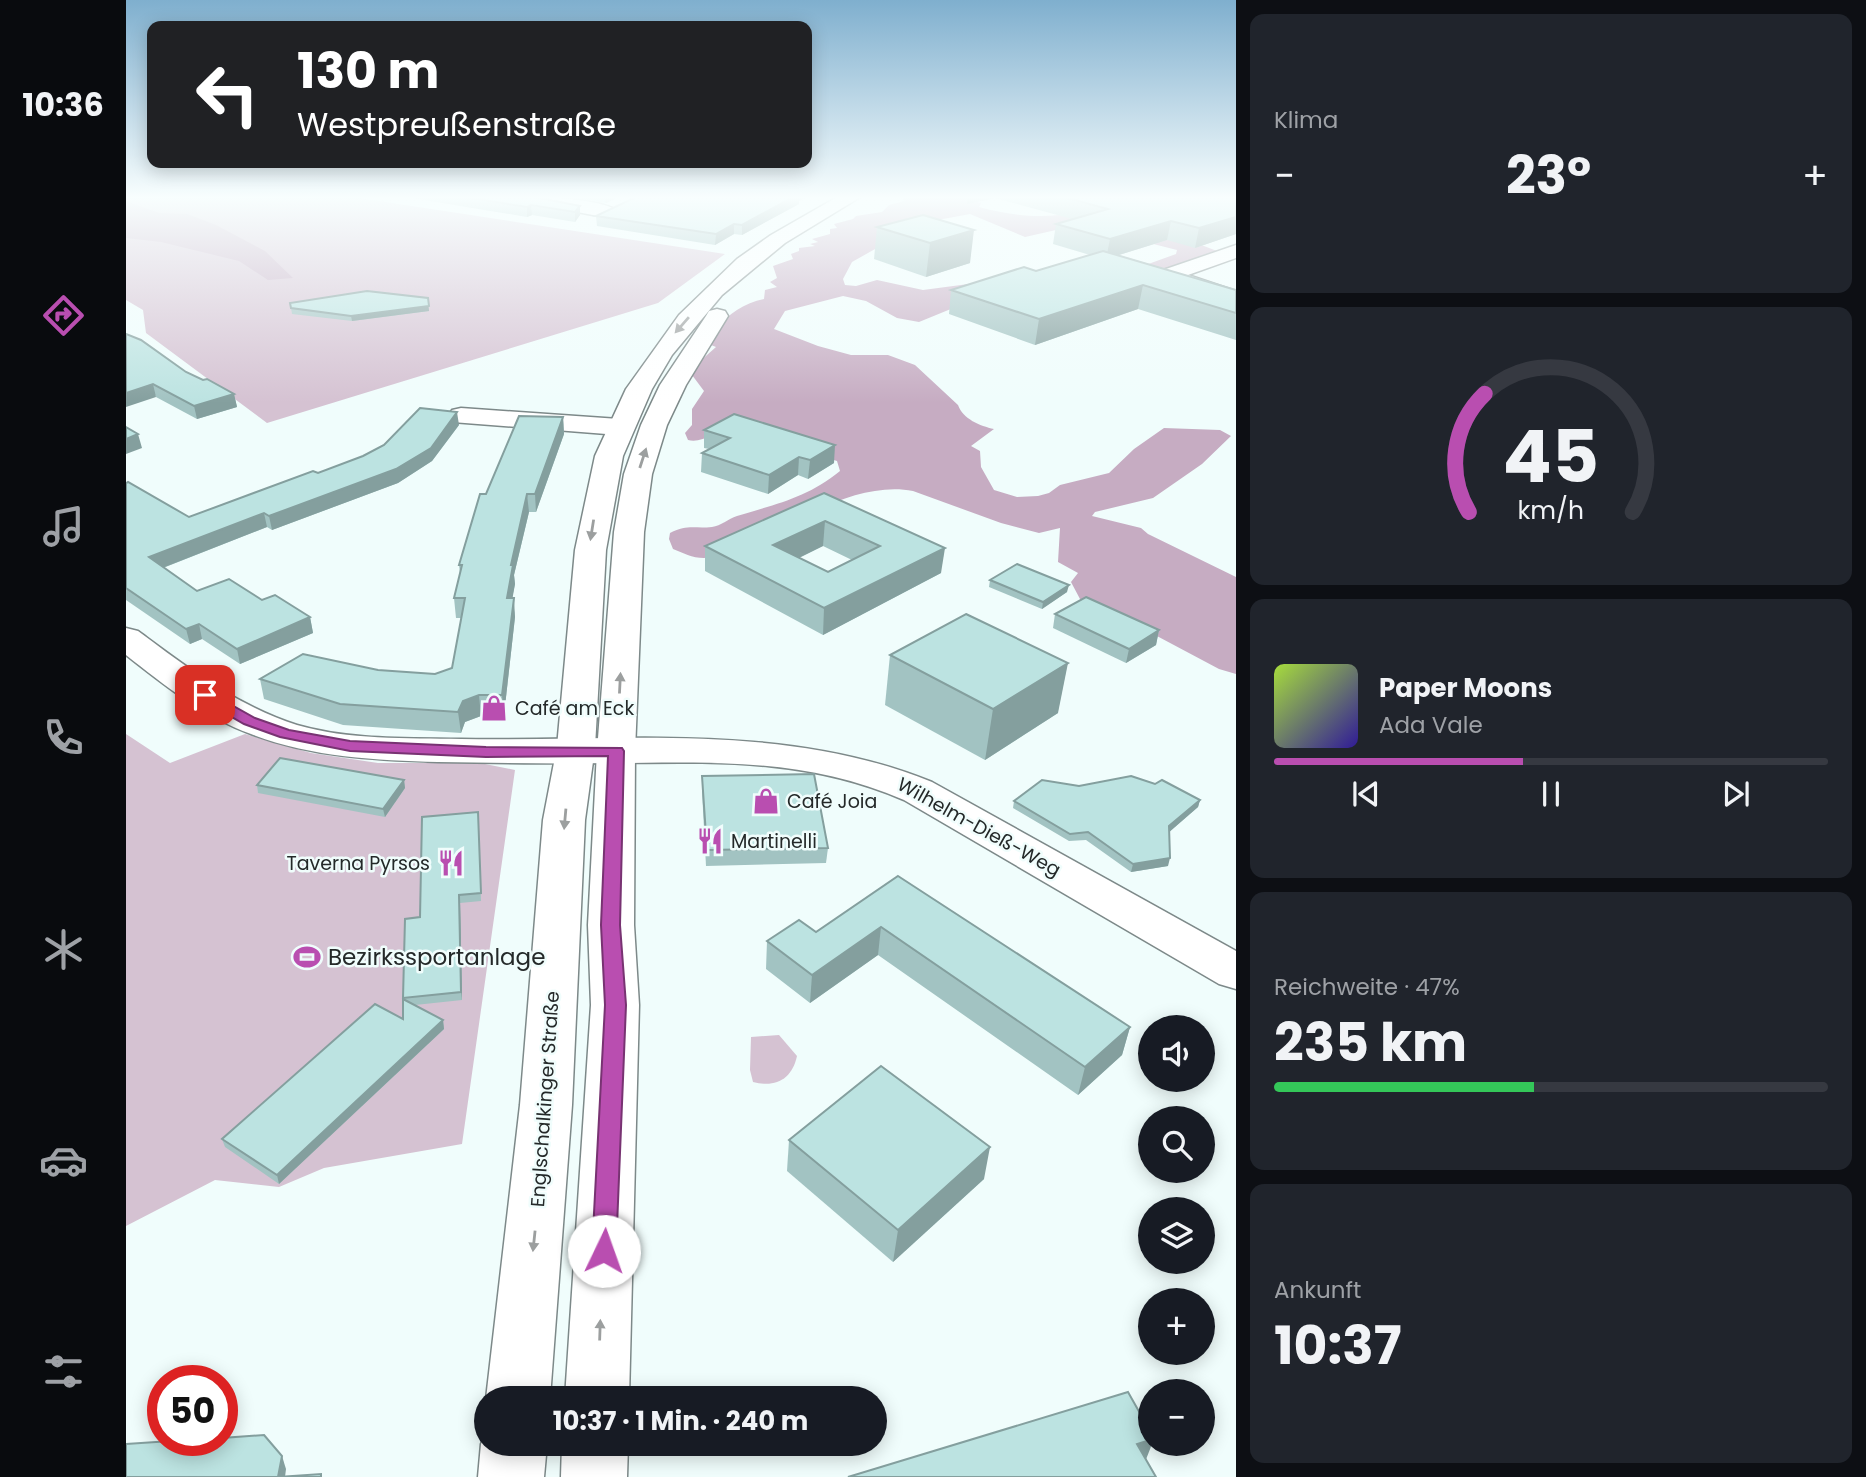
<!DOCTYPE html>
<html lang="de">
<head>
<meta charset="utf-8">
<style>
  body { margin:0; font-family:Poppins,sans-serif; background:#20242c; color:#f1f3f6; height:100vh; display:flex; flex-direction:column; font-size:26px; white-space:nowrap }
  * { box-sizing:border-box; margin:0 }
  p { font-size:23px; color:#9ea1a6 }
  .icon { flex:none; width:38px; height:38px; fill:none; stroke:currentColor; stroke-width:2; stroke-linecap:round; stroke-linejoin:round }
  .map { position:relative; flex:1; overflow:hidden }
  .sheet { display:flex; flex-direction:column; gap:14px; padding:14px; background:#0d0f14; width:630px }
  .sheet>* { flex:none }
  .hud { position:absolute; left:21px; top:21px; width:665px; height:147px; border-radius:14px; box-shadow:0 4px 18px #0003; background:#202124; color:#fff; overflow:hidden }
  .buttons { position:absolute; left:1012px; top:1015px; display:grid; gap:14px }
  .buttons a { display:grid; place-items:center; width:77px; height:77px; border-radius:50%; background:#171b24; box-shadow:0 4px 18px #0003; font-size:35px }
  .speed { position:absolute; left:21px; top:1365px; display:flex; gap:14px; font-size:35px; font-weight:700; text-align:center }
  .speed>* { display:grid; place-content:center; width:91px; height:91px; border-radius:50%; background:#171b24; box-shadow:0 4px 18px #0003; line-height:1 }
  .speed .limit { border:10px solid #d22; background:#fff; color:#111 }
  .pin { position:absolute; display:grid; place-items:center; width:60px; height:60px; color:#fff; margin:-30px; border-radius:14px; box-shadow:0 4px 10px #0006 }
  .me { position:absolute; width:77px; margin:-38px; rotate:3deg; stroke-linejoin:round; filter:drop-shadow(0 0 5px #0008) }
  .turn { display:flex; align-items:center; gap:24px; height:147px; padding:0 35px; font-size:32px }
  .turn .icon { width:91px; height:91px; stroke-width:2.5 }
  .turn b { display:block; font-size:49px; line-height:60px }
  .big { font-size:52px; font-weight:700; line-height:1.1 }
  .sheet .tile { flex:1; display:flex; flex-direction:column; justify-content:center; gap:10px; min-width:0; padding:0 24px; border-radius:14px; background:#20242c }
  .sheet .dial { align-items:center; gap:0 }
  .dial svg { height:182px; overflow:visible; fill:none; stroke:#363941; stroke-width:7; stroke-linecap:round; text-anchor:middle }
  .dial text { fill:#f1f3f6; stroke:none }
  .song { display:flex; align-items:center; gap:21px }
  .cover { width:84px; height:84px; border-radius:10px; background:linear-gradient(135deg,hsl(80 70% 55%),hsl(250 70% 35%)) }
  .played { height:7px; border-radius:4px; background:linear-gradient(90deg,#b94eb0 45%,#363941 45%) }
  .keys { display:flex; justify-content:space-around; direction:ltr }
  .heat { display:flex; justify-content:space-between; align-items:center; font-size:38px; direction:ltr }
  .charge { height:10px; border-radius:5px; background:linear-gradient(90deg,#34c759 47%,#363941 0) }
  .trip { position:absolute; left:348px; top:1386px; width:413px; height:70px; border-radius:35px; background:#171b24; box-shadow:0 4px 18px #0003; font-weight:700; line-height:70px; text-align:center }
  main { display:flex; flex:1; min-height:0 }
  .dock { display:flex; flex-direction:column; width:126px; justify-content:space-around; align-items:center; background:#090b0e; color:#9ea1a6 }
  .dock .icon { width:49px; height:49px }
  .dock .on { color:#b94eb0 }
  .dock b { font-size:32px; color:#f1f3f6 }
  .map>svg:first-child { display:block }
  .green { fill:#d5c2d2 }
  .forest { fill:#c6acc2 }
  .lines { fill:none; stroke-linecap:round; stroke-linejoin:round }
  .minor-casing { stroke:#7d8989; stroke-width:3 }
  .major-casing { stroke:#7d8989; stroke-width:3 }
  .minor { fill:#fff; fill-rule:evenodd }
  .major { fill:#fff; fill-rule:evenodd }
  .wall { fill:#a2c3c2; fill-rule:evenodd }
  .shaded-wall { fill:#849f9e }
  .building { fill:#bce3e1; stroke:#849f9e; stroke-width:2; fill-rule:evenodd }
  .oneway { fill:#9c9f9f }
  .route { fill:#b94eb0; stroke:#783372; stroke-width:2 }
  .labels { text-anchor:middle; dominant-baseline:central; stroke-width:5; stroke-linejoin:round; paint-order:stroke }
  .poi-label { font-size:19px; fill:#242929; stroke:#f0fdfc; text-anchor:start }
  .street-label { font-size:19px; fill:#242929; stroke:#f0fdfc }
  .near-poi-label { font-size:23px; fill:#242929; stroke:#f0fdfc; text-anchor:start }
</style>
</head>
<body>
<main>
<nav class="dock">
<b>10:36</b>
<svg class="icon on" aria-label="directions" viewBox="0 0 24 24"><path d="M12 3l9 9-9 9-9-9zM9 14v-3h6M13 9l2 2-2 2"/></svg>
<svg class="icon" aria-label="music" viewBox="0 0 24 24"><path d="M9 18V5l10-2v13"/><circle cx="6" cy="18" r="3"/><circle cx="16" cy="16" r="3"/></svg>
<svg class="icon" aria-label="phone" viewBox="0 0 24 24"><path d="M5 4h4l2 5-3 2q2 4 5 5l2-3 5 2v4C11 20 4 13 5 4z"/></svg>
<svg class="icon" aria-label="climate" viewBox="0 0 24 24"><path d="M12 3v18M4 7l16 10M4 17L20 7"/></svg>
<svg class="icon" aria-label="car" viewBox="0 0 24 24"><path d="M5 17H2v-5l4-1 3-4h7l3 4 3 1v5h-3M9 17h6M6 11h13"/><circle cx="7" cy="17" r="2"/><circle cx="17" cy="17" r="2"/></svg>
<svg class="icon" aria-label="filters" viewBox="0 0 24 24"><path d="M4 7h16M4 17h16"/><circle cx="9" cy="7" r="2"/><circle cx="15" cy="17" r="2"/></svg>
</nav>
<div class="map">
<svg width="1110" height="1477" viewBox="0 0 1110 1477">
  <rect width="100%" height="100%" fill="#f0fdfc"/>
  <g class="green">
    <path d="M0 196H220L599 254 532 303 141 423 20 333 17 310 0 300Z"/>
    <path d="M0 734 44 763 119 734 185 753 252 763H354L389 770 336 1144 198 1168 153 1187 89 1180 0 1226Z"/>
    <path d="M653 1035 671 1056C666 1079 650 1088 627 1082L624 1070 625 1037Z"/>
  </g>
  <g class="forest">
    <path d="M780 196H832L855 203 853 207C878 214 907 218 933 215L1057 238 1091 251 1039 269 1017 270 1014 267 1050 254 1051 250 952 225 899 237 844 214 817 219 781 231 726 262 717 279 719 285 730 286 751 280 797 290 865 281 881 286 793 322 771 318 740 301 717 296 659 311 648 329 692 346 725 355H762L789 365 832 405C837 419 854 426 868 429L845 446 854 451 855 467 868 490 891 497 912 496 923 493 934 485 983 473 1008 449 1038 428 1094 430 1105 436 1076 464 1027 498 969 512 966 516 1015 528 1022 534 1110 577V674L1093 669 1014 627 954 599 945 582 952 573 932 562 934 528 913 533 875 523 787 491C741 482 688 510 648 531 626 542 603 557 578 558 566 558 557 553 547 549L543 539 544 533C562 524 568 529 586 527 595 526 602 519 611 516 650 504 681 498 714 471L711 461 615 432C593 428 578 444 562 440L559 433 566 425V409L578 391 563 371 590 347 580 343 594 331 590 328C603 314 618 303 638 299L639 290 651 287 644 282 651 278 647 266 667 259 665 254 673 251V248L689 246 684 244 692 242 686 239 704 234V229L711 228 708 224 727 219 730 216 756 212 763 205 778 201 776 199Z"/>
    <path d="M0 201 33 213 61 214 90 225 139 251 167 278 142 280 113 261 35 242 0 238Z"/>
  </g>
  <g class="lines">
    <g class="minor-casing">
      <g id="minor">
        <path d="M383 196C404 196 480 198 492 212L483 218 392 201Z"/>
        <path d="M1110 245V258L1062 275 1110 291V305C1090 300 1046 290 1034 274L1037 270Z"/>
        <path d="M335 408 493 419 502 421 506 427 502 433 493 435 326 422 322 416 326 410Z"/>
        <path d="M0 628 12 631C62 668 111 706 171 725 222 740 281 738 335 739 492 742 657 721 806 782L1110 951V989L1093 984 778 800C681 758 589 762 487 763 428 764 370 763 312 762 248 760 185 757 125 734 78 717 38 685 0 655Z"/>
      </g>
    </g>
    <g class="major-casing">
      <g id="major">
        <path d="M713 196H736L659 243 596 295 546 355 526 389 497 456 480 550 469 747 459 820 446 1105 424 1398 360 1399 394 1105 417 820 431 747 449 550 469 456 500 389 553 315 611 259 645 235Z"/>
        <path d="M591 309 599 311 602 316 560 385 541 425 526 474 518 532 509 751 508 925 513 1005 503 1398H439L465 1005 462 925 471 751 488 532 498 474 515 425 534 385 580 316 583 311Z"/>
        <path d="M360 1432V1444H421L418 1477H352L355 1444Z"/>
        <path d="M436 1444H502L501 1477H435Z"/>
      </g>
    </g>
    <use href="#minor" class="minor"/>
    <use href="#major" class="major"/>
  </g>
  <g class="wall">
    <path d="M274 196H404L454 206V215L449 222 406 215 401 217Z"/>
    <path d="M442 196H495L480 203Z"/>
    <path d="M839 196H1110V234L1069 248 1041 240 993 255 1110 290V340L1012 309 909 345 823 314 825 290 910 271 964 255 927 244 930 224 946 219 869 198 841 204Z"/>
    <path d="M673 201V204L616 235 608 234 589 245 471 226 470 216Z"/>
    <path d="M797 215 844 263 800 277 748 259 751 227Z"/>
    <path d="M165 308 303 311 226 321 166 314Z"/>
    <path d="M0 334 60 372 108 394 111 407 71 419 30 397Z"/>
    <path d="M437 417 438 434 410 512H403L388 575 389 584 386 598 389 617 378 715 355 716 339 722 335 733 217 725 138 699 134 679 252 670 309 674 326 668 335 618H330L328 598 334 573 333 565 360 494Z"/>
    <path d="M333 425 306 461 272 483 146 530 141 527 37 568 71 591 136 600 184 617 187 633 114 664 76 639 64 644 0 600V483L63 517Z"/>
    <path d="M578 430 708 463 682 479 672 475 642 494 575 472 576 453 583 449 578 448Z"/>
    <path d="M698 493 815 573 697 635 579 571V546ZM697 546 726 560 702 572 673 558Z"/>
    <path d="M864 580 941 592 916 609 863 587Z"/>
    <path d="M929 614 1033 630 1030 645 1000 663 927 628Z"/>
    <path d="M764 655 932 713 859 760 759 705Z"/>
    <path d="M576 776 702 848 700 863 580 866 576 791Z"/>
    <path d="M278 780 279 788 259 817 132 793 131 785Z"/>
    <path d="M953 786 1074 800 1072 807 1043 832 1042 866 1005 872 960 840 943 841 887 808 888 801Z"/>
    <path d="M352 812 355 901 334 903 336 1000 289 1005 317 1020 318 1029 153 1184 99 1147 96 1139 277 1019 279 919 294 917Z"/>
    <path d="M772 876 1004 1027 996 1055 952 1095 752 955 684 1003 640 969 641 941 690 932Z"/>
    <path d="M663 1140 858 1179 767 1262 661 1171Z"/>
  </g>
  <g class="shaded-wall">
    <path d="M479 196H495L480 203Z"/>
    <path d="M668 196H683L673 201V204L616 235V225Z"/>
    <path d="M842 196H869V198L841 204Z"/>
    <path d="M405 205 406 215 401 217V207Z"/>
    <path d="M454 206V215L449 222V212Z"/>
    <path d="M1110 217V234L1069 248 1073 228Z"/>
    <path d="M1045 221 1041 240 980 259 984 239Z"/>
    <path d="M608 224V234L589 245 590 234Z"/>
    <path d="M848 230 844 263 800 277 804 243Z"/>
    <path d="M1017 285 1012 309 909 345 913 319Z"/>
    <path d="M302 298 303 311 226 321 225 316Z"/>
    <path d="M27 384 30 397 0 407V393Z"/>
    <path d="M108 394 111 407 71 419 68 406Z"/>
    <path d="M331 412 333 425 306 461 272 483 146 530 143 516Z"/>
    <path d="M437 417 438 434 410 512 409 494Z"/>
    <path d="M12 434 16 448 0 454V439Z"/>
    <path d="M709 445 708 463 682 479 684 460Z"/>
    <path d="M673 457 672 475 642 494 643 475Z"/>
    <path d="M401 494 403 512 388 575 389 584 383 618 381 598 385 565Z"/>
    <path d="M138 513 141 527 26 572 23 557Z"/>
    <path d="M699 521 697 546 646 571 647 545Z"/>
    <path d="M819 548 815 573 697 635 698 608Z"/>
    <path d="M943 585 941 592 916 609 917 602Z"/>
    <path d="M388 598 389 617 378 715 376 695Z"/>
    <path d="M184 617 187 633 114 664 111 649Z"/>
    <path d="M73 624 76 639 64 644 60 629Z"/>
    <path d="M1033 630 1030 645 1000 663 1003 649Z"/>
    <path d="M942 663 932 713 859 760 867 709Z"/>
    <path d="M353 695 355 716 339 722 335 733 332 712 337 701Z"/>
    <path d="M278 780 279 788 259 817 257 809Z"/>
    <path d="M1074 800 1072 807 1041 834 1043 826Z"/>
    <path d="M1044 858 1042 866 1005 872 1007 864Z"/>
    <path d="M333 895 334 903 336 1000 335 992Z"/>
    <path d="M755 927 752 955 684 1003 686 975Z"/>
    <path d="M317 1020 318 1029 153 1184 151 1175Z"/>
    <path d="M1004 1027 996 1055 952 1095 959 1067Z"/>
    <path d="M864 1147 858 1179 767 1262 772 1230Z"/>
    <path d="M1024 1440V1444H1026L1019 1462 1011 1444Z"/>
    <path d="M156 1456 160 1469 159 1477H152Z"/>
  </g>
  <g class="building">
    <path d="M333 196H404L454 206 449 212 405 205 401 207Z"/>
    <path d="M512 196H669L616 225 608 224 590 234 470 216Z"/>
    <path d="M934 196H1110V217L1073 228 1045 221 984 239 930 224 982 209Z"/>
    <path d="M797 215 848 230 804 243 751 227Z"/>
    <path d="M977 251 1110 290V313L1017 285 913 319 825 290 898 267 910 271Z"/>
    <path d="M241 291 302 298 303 306 225 316 165 308 164 303Z"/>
    <path d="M0 334 15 340 60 372 77 380 81 379 108 394 68 406 27 384 0 393Z"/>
    <path d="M294 408 331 412 305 448 270 469 143 516 138 513 23 557 71 591 103 579 136 600 149 595 184 617 111 649 73 624 60 629 0 588V483L2 482 63 517 187 471 192 473 237 456 258 445Z"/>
    <path d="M608 414 709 445 684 460 673 457 643 475 576 453 604 438 578 430Z"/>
    <path d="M393 416 437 417 409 494H401L385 565H387L381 598H388L376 695H353L337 701 332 712 214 704 134 679 177 654 252 670 309 674 326 668 339 598H328L336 565H333L354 494H360Z"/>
    <path d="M0 427 12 434 0 439Z"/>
    <path d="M698 493 819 548 698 608 579 546ZM699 521 754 546 702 572 647 545Z"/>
    <path d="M891 564 943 585 917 602 864 580Z"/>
    <path d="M960 597 1033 630 1003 649 929 614Z"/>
    <path d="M840 614 942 663 867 709 764 655Z"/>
    <path d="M154 758 278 780 257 809 131 785Z"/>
    <path d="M688 774 702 848 581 850 576 776Z"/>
    <path d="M1005 776 1029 784 1036 780 1074 800 1043 826 1044 858 1007 864 962 832 944 834 888 801 916 780 953 786Z"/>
    <path d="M352 812 355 893 333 895 335 992 277 998 279 919 294 917 296 817Z"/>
    <path d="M772 876 1004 1027 959 1067 755 927 686 975 641 941 673 920 690 932Z"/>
    <path d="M277 999 317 1020 151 1175 96 1139 249 1004 277 1019Z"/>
    <path d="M755 1066 864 1147 772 1230 663 1140Z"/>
    <path d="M1002 1392 1024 1431V1440L1011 1444 1030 1477H722Z"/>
    <path d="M138 1435 156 1456 152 1477 195 1474V1477H0V1444L60 1440H96V1438Z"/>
  </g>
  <defs><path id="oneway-solid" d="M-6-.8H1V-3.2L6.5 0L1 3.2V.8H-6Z" transform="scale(1.75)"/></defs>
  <g class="oneway">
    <use href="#oneway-solid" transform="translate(556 325) rotate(131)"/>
    <use href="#oneway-solid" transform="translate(517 458) rotate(-72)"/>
    <use href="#oneway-solid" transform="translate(466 530) rotate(99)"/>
    <use href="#oneway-solid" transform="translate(494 683) rotate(-87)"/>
    <use href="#oneway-solid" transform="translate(439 819) rotate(95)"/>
    <use href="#oneway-solid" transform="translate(408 1241) rotate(96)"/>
    <use href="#oneway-solid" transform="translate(474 1330) rotate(-88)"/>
  </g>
  <linearGradient id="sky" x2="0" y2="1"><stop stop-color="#7fafce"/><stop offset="0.49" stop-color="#f8fefe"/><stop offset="1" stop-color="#f8fefe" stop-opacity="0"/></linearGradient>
  <rect width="1110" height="403" fill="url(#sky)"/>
  <path class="route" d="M79 690 129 718 163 730 224 741 360 747 496 748 498 751 494 925 500 1005 490 1251 486 1258 478 1261 469 1258 466 1251 479 1005 475 925 482 756 360 757 224 751 154 737 118 724 73 698 71 695Z"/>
  <defs>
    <g id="shop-bare" transform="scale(2.1)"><path d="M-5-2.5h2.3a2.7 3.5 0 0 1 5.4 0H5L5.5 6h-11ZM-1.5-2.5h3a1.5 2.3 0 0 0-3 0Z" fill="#b94eb0" stroke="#f0fdfc" stroke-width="2.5" paint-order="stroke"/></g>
    <g id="restaurant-bare" transform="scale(2.1)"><path d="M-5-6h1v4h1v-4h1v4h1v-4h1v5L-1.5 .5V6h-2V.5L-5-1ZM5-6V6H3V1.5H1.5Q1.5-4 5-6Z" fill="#b94eb0" stroke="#f0fdfc" stroke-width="2.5" paint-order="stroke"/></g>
    <g id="stadium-bare" transform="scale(2.1)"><path d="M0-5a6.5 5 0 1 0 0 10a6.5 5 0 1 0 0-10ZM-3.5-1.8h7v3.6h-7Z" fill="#b94eb0" stroke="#f0fdfc" stroke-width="2.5" paint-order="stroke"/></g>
  </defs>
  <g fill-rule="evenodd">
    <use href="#shop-bare" x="368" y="708"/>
    <use href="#shop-bare" x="640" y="801"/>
    <use href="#restaurant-bare" x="584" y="841"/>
    <use href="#restaurant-bare" x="325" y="863"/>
    <use href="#stadium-bare" x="181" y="957"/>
  </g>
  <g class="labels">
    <g class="poi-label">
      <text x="389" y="708">Café am Eck</text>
      <text x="661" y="801">Café Joia</text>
      <text x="605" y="841">Martinelli</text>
      <text x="304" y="863" text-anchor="end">Taverna Pyrsos</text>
    </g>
    <g class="street-label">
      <text transform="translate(853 827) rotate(29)">Wilhelm-Dieß-Weg</text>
      <text transform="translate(419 1099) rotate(-86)">Englschalkinger Straße</text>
    </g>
    <g class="near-poi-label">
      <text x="202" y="957">Bezirkssportanlage</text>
    </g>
  </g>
</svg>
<div class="buttons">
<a><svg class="icon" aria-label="sound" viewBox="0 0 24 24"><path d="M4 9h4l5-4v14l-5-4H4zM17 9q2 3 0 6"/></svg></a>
<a><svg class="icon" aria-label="search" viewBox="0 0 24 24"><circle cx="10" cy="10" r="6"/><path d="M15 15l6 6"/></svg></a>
<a><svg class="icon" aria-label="layers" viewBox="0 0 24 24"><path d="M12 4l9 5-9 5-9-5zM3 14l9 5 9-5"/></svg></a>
<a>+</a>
<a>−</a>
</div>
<div class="speed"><div class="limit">50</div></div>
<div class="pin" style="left:79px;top:695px;background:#d93025"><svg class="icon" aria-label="arrive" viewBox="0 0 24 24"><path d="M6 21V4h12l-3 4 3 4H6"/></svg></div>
<svg class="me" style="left:478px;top:1251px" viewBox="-20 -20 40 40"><circle r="19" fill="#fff"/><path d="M0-13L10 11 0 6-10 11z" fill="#b94eb0"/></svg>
<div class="trip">10:37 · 1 Min. · 240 m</div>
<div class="hud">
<div class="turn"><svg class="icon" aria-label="left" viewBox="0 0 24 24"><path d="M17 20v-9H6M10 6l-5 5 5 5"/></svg><div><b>130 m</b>Westpreußenstraße</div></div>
</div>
</div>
<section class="sheet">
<div class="tile"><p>Klima</p>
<div class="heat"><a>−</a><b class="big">23°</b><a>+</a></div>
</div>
<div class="tile dial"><svg viewBox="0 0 100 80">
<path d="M14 69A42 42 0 1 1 86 69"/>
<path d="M14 69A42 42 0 0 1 21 17" stroke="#b94eb0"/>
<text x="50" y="56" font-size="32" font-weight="700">45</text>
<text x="50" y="72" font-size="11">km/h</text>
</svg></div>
<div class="tile">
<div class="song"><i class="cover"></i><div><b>Paper Moons</b><p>Ada Vale</p></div></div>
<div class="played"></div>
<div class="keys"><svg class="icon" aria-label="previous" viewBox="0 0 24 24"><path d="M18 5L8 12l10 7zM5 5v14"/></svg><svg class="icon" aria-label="pause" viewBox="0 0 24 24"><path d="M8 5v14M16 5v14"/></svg><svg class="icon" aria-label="next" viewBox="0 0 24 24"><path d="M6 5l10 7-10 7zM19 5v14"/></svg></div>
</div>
<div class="tile"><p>Reichweite · 47%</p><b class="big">235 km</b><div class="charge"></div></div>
<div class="tile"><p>Ankunft</p><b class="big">10:37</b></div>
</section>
</main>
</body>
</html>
